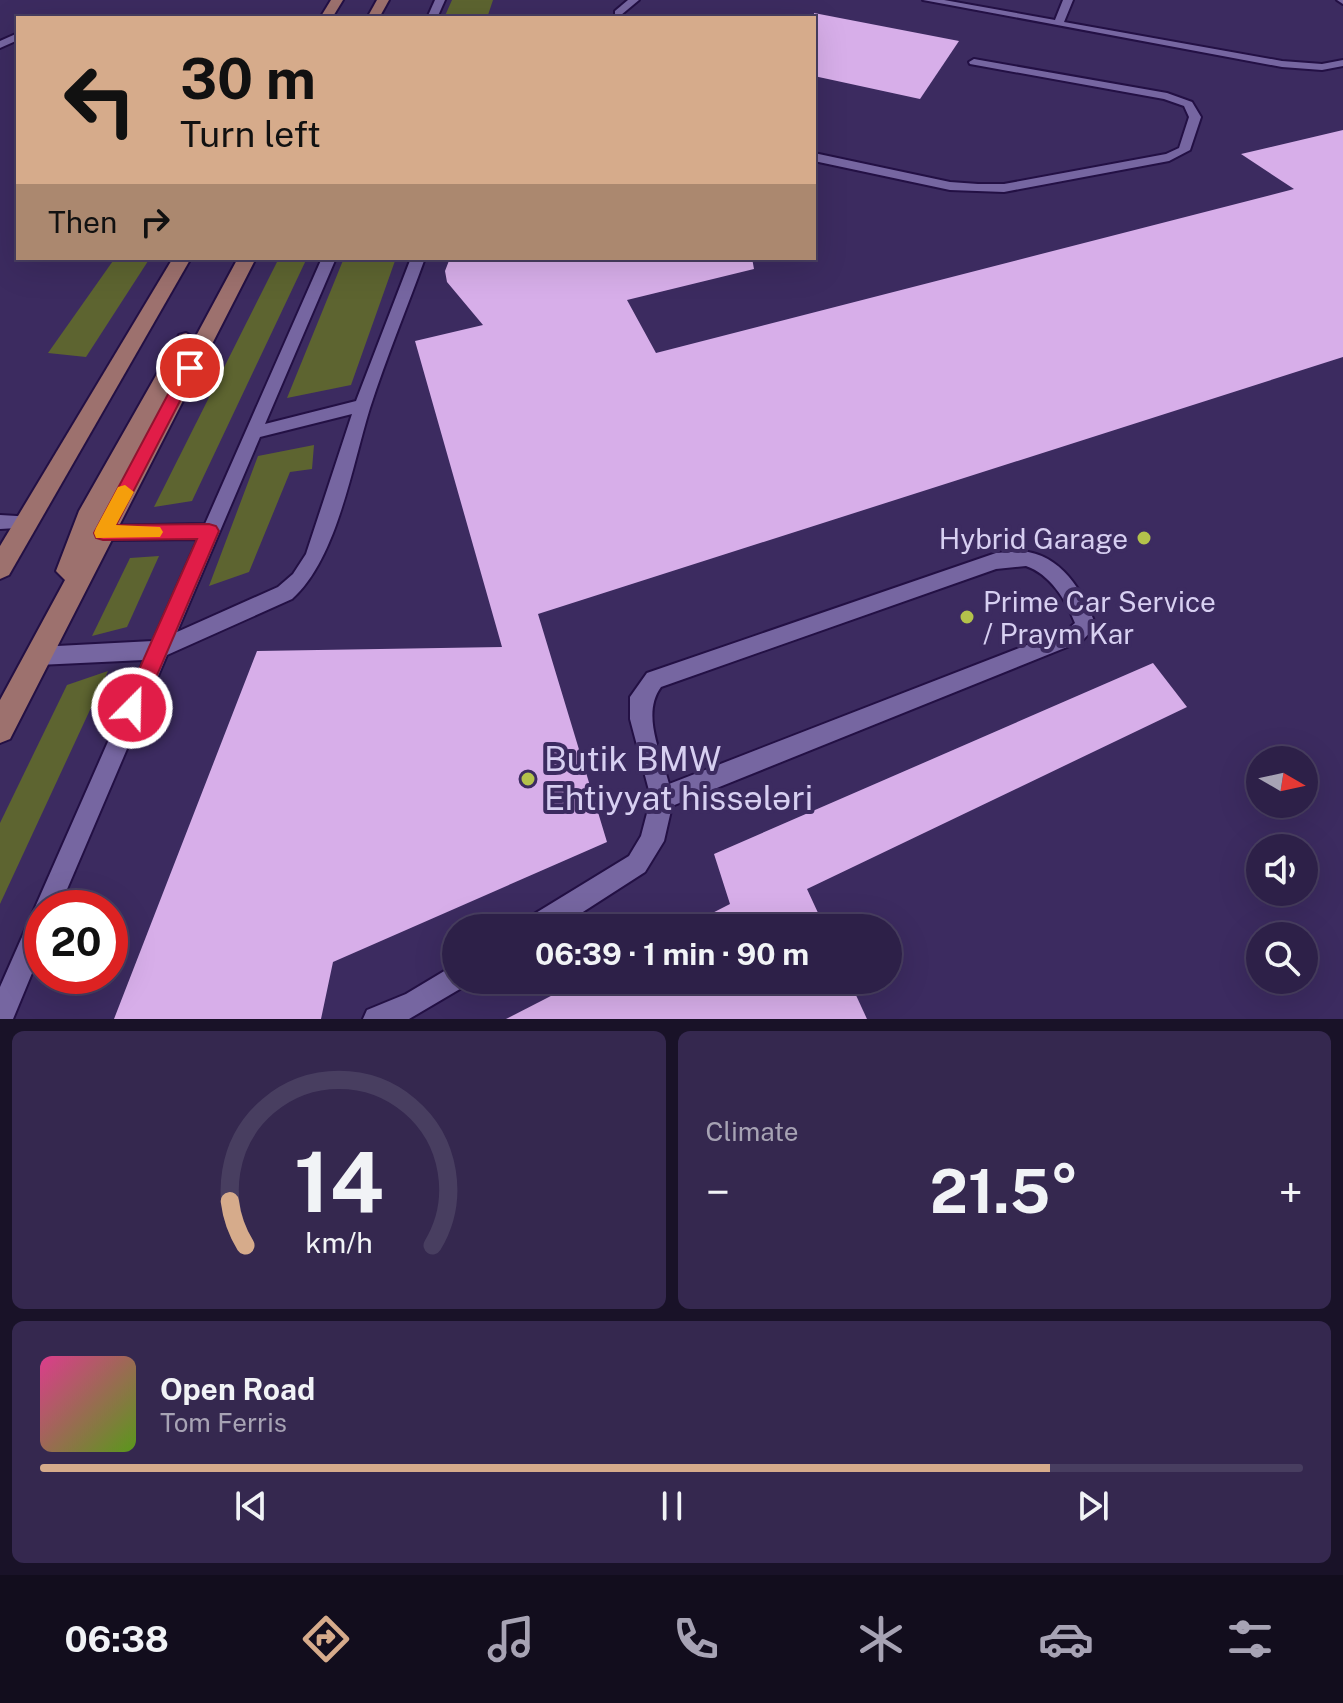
<!DOCTYPE html>
<html lang="en">
<head>
<meta charset="utf-8">
<style>
  body { margin:0; font-family:"Public Sans",sans-serif; background:#35284f; color:#f1f3f6; height:100vh; display:flex; flex-direction:column; font-size:30px; white-space:nowrap }
  * { box-sizing:border-box; margin:0 }
  p { font-size:26px; color:#a7a3b4 }
  .icon { flex:none; width:44px; height:44px; fill:none; stroke:currentColor; stroke-width:2; stroke-linecap:round; stroke-linejoin:round }
  .map { position:relative; height:1019px; overflow:hidden }
  .sheet { display:flex; flex-direction:column; gap:12px; padding:12px; background:#191228; flex:1 }
  .sheet>* { flex:none }
  .hud { position:absolute; left:16px; top:16px; width:800px; height:244px; border-radius:0px; box-shadow:0 8px 32px #0002,0 0 0 2px #483e60; background:#d6ab8b; color:#111; overflow:hidden }
  .needle { width:52px; rotate:99deg }
  .buttons { position:absolute; left:1246px; top:746px; display:grid; gap:16px }
  .buttons a { display:grid; place-items:center; width:72px; height:72px; border-radius:50%; background:#2d2048; box-shadow:0 8px 32px #0002,0 0 0 2px #483e60; font-size:40px }
  .speed { position:absolute; left:24px; top:890px; display:flex; gap:16px; font-size:40px; font-weight:700; text-align:center }
  .speed>* { display:grid; place-content:center; width:104px; height:104px; border-radius:50%; background:#2d2048; box-shadow:0 8px 32px #0002,0 0 0 2px #483e60; line-height:1 }
  .speed .limit { border:12px solid #d22; background:#fff; color:#111 }
  .pin { position:absolute; display:grid; place-items:center; width:68px; height:68px; color:#fff; margin:-34px; border:4px solid #fff; border-radius:50%; box-shadow:0 2px 8px #0007 }
  .me { position:absolute; width:88px; margin:-44px; rotate:23deg; stroke-linejoin:round; filter:drop-shadow(0 0 6px #0008) }
  .turn { display:flex; align-items:center; gap:28px; height:168px; padding:0 32px; font-size:36px }
  .turn .icon { width:104px; height:104px; stroke-width:2.5 }
  .turn b { display:block; font-size:56px; line-height:68px }
  .then { display:flex; align-items:center; height:76px; padding:0 32px; background:#0003; gap:16px; font-size:30px }
  .big { font-size:60px; font-weight:700; line-height:1.1 }
  .sheet .card { flex:1; display:flex; flex-direction:column; justify-content:center; gap:12px; min-width:0; padding:0 28px; border-radius:12px; background:#35284f }
  .sheet .dial { align-items:center; gap:0 }
  .dial svg { height:208px; overflow:visible; fill:none; stroke:#483e60; stroke-width:7; stroke-linecap:round; text-anchor:middle }
  .dial text { fill:#f1f3f6; stroke:none }
  .song { display:flex; align-items:center; gap:24px }
  .cover { width:96px; height:96px; border-radius:12px; background:linear-gradient(135deg,hsl(330 70% 55%),hsl(90 70% 35%)) }
  .played { height:8px; border-radius:4px; background:linear-gradient(90deg,#d6ab8b 80%,#483e60 80%) }
  .keys { display:flex; justify-content:space-around; direction:ltr }
  .heat { display:flex; justify-content:space-between; align-items:center; font-size:44px; direction:ltr }
  .sheet .tiles { flex:1; display:grid; gap:12px; grid-template-columns:1fr 1fr }
  .card:last-child { grid-column:span 2 }
  .trip { position:absolute; left:442px; top:914px; width:460px; height:80px; border-radius:40px; background:#2d2048; box-shadow:0 8px 32px #0002,0 0 0 2px #483e60; font-weight:700; line-height:80px; text-align:center }
  .tab-bar { display:flex; height:128px; justify-content:space-around; align-items:center; background:#120d1d; color:#a7a3b4 }
  .tab-bar .icon { width:56px; height:56px }
  .tab-bar .selected { color:#d6ab8b }
  .tab-bar b { font-size:36px; color:#f1f3f6 }
  .map>svg:first-child { display:block }
  .green { fill:#5d6430 }
  .building { fill:#d7aee9 }
  .lines { fill:none; stroke-linecap:round; stroke-linejoin:round }
  .lane-casing { stroke:#231044; stroke-width:4 }
  .primary-casing { stroke:#231044; stroke-width:4 }
  .lane { fill:#7666a1; fill-rule:evenodd }
  .primary { fill:#9d716e; fill-rule:evenodd }
  .route { fill:#e11d48; stroke:#92132f; stroke-width:2 }
  .slow { fill:#f59e0b }
  .poi-dot { fill:#b3c24b; stroke:#3c2b60; stroke-width:3 }
  .labels { text-anchor:middle; dominant-baseline:central; stroke-width:8; stroke-linejoin:round; paint-order:stroke }
  .poi-label { font-size:28px; fill:#d7cff1; stroke:#3c2b60; text-anchor:end }
  .near-poi-label { font-size:34px; fill:#d7cff1; stroke:#3c2b60; text-anchor:start }
</style>
</head>
<body>
<div class="map">
<svg width="1343" height="1019" viewBox="0 0 1343 1019">
  <rect width="100%" height="100%" fill="#3c2b60"/>
  <g class="green">
    <path d="M452 0H493L487 18H444Z"/>
    <path d="M115 258H150L86 357 48 353Z"/>
    <path d="M279 258H307L192 501 154 507Z"/>
    <path d="M344 258H396L351 385 287 398Z"/>
    <path d="M314 445 312 469 290 472 249 572 209 586 258 456Z"/>
    <path d="M159 556 127 627 92 636 130 558Z"/>
    <path d="M108 671 0 904V823L67 685Z"/>
  </g>
  <g class="building">
    <path d="M814 13 959 41 920 99 814 76Z"/>
    <path d="M1343 130V357L538 614 607 842 333 962 321 1019H114L257 651 502 647 415 341 483 325 447 282 445 271 450 258H752L754 269 627 300 656 353 1294 189 1241 154Z"/>
    <path d="M1153 663 1187 707 807 889 825 928H683L730 904 714 854Z"/>
    <path d="M582 980H849L867 1019H506Z"/>
  </g>
  <g class="lines">
    <g class="lane-casing">
      <g id="lane">
        <path d="M435 0H445L437 18H427Z"/>
        <path d="M628 0H639L621 15H615V11Z"/>
        <path d="M923 0H944L1055 20 1063 0H1073L1064 22 1282 61 1322 64 1343 60V66L1322 70 1282 67Z"/>
        <path d="M1337 0H1343V4Z"/>
        <path d="M18 33V40L0 48V41Z"/>
        <path d="M974 59 1167 93 1192 102 1201 117 1190 150 1169 161 1004 192 950 190 814 161V153L950 182 978 184H1004L1166 154 1179 148 1189 117 1184 106 1164 99 970 64 969 62Z"/>
        <path d="M322 258H336L265 424 356 401 411 258H425C407 308 386 358 370 408 352 466 337 559 292 599L167 655 59 908H42V949L13 1019H0V987L144 660 38 665 31 662 28 656 31 650 38 647 153 641 198 539 103 540 96 538 94 533 96 528 103 526 205 524ZM352 414 306 554 293 574 278 587 177 632 260 437Z"/>
        <path d="M0 515 34 517 37 522 34 527 0 529Z"/>
        <path d="M1021 551C1061 554 1083 591 1096 626L1082 641 672 806 664 841 645 872 558 928H522L526 919 629 856 641 836 651 798 630 719V697L647 673 996 553ZM1026 566C1050 574 1066 600 1075 623L1068 629 669 784C661 753 641 714 661 687L996 569Z"/>
        <path d="M456 964V980H468L465 986 409 1019H363L367 1010 406 994Z"/>
      </g>
    </g>
    <g class="primary-casing">
      <g id="primary">
        <path d="M331 0H343L332 18H320Z"/>
        <path d="M377 0H389L379 18H367Z"/>
        <path d="M173 258H191L9 575 0 579V546Z"/>
        <path d="M238 258H256L10 739 0 743V700L65 580 56 571 79 511 179 335 186 333 195 338Z"/>
      </g>
    </g>
    <use href="#lane" class="lane"/>
    <use href="#primary" class="primary"/>
  </g>
  <path class="route" d="M190 363 197 368 116 525 209 524 216 526 219 531 140 715 132 718 125 715 122 708 197 539 103 540 96 538 94 533 182 368Z"/>
  <path class="slow" d="M125 485 134 492 116 525 160 527 163 532 160 537 96 538 94 533 96 528 118 487Z"/>
  <g class="poi-dot">
    <circle cx="1144" cy="538" r="8"/>
    <circle cx="967" cy="617" r="8"/>
    <circle cx="528" cy="779" r="8"/>
  </g>
  <g class="labels">
    <g class="poi-label">
      <text x="1128" y="538">Hybrid Garage</text>
      <text x="983" y="601" text-anchor="start">Prime Car Service<tspan x="983" dy="32">/ Praym Kar</tspan></text>
    </g>
    <g class="near-poi-label">
      <text x="544" y="759">Butik BMW<tspan x="544" dy="39">Ehtiyyat hissələri</tspan></text>
    </g>
  </g>
</svg>
<div class="buttons">
<a><svg class="needle" viewBox="-14 -14 28 28"><path d="M0-13l5 13h-10z" fill="#e53935"/><path d="M0 13l5-13h-10z" fill="#a7a3b4"/></svg></a>
<a><svg class="icon" aria-label="sound" viewBox="0 0 24 24"><path d="M4 9h4l5-4v14l-5-4H4zM17 9q2 3 0 6"/></svg></a>
<a><svg class="icon" aria-label="search" viewBox="0 0 24 24"><circle cx="10" cy="10" r="6"/><path d="M15 15l6 6"/></svg></a>
</div>
<div class="speed"><div class="limit">20</div></div>
<div class="pin" style="left:190px;top:368px;background:#d93025"><svg class="icon" aria-label="arrive" viewBox="0 0 24 24"><path d="M6 21V4h12l-3 4 3 4H6"/></svg></div>
<svg class="me" style="left:132px;top:708px" viewBox="-20 -20 40 40"><circle r="17" fill="#e11d48" stroke="#fff" stroke-width="3"/><path d="M0-11L8 9 0 5-8 9z" fill="#fff"/></svg>
<div class="trip">06:39 · 1 min · 90 m</div>
<div class="hud">
<div class="turn"><svg class="icon" aria-label="left" viewBox="0 0 24 24"><path d="M17 20v-9H6M10 6l-5 5 5 5"/></svg><div><b>30 m</b>Turn left</div></div>
<div class="then">Then<svg class="icon" aria-label="right" viewBox="0 0 24 24"><path d="M7 20v-9h11M14 6l5 5-5 5"/></svg></div>
</div>
</div>
<section class="sheet">
<div class="tiles">
<div class="card dial"><svg viewBox="0 0 100 80">
<path d="M14 69A42 42 0 1 1 86 69"/>
<path d="M14 69A42 42 0 0 1 8 52" stroke="#d6ab8b"/>
<text x="50" y="56" font-size="32" font-weight="700">14</text>
<text x="50" y="72" font-size="11">km/h</text>
</svg></div>
<div class="card"><p>Climate</p>
<div class="heat"><a>−</a><b class="big">21.5°</b><a>+</a></div>
</div>
<div class="card">
<div class="song"><i class="cover"></i><div><b>Open Road</b><p>Tom Ferris</p></div></div>
<div class="played"></div>
<div class="keys"><svg class="icon" aria-label="previous" viewBox="0 0 24 24"><path d="M18 5L8 12l10 7zM5 5v14"/></svg><svg class="icon" aria-label="pause" viewBox="0 0 24 24"><path d="M8 5v14M16 5v14"/></svg><svg class="icon" aria-label="next" viewBox="0 0 24 24"><path d="M6 5l10 7-10 7zM19 5v14"/></svg></div>
</div>
</div>
</section>
<nav class="tab-bar">
<b>06:38</b>
<svg class="icon selected" aria-label="directions" viewBox="0 0 24 24"><path d="M12 3l9 9-9 9-9-9zM9 14v-3h6M13 9l2 2-2 2"/></svg>
<svg class="icon" aria-label="music" viewBox="0 0 24 24"><path d="M9 18V5l10-2v13"/><circle cx="6" cy="18" r="3"/><circle cx="16" cy="16" r="3"/></svg>
<svg class="icon" aria-label="phone" viewBox="0 0 24 24"><path d="M5 4h4l2 5-3 2q2 4 5 5l2-3 5 2v4C11 20 4 13 5 4z"/></svg>
<svg class="icon" aria-label="climate" viewBox="0 0 24 24"><path d="M12 3v18M4 7l16 10M4 17L20 7"/></svg>
<svg class="icon" aria-label="car" viewBox="0 0 24 24"><path d="M5 17H2v-5l4-1 3-4h7l3 4 3 1v5h-3M9 17h6M6 11h13"/><circle cx="7" cy="17" r="2"/><circle cx="17" cy="17" r="2"/></svg>
<svg class="icon" aria-label="filters" viewBox="0 0 24 24"><path d="M4 7h16M4 17h16"/><circle cx="9" cy="7" r="2"/><circle cx="15" cy="17" r="2"/></svg>
</nav>
</body>
</html>
